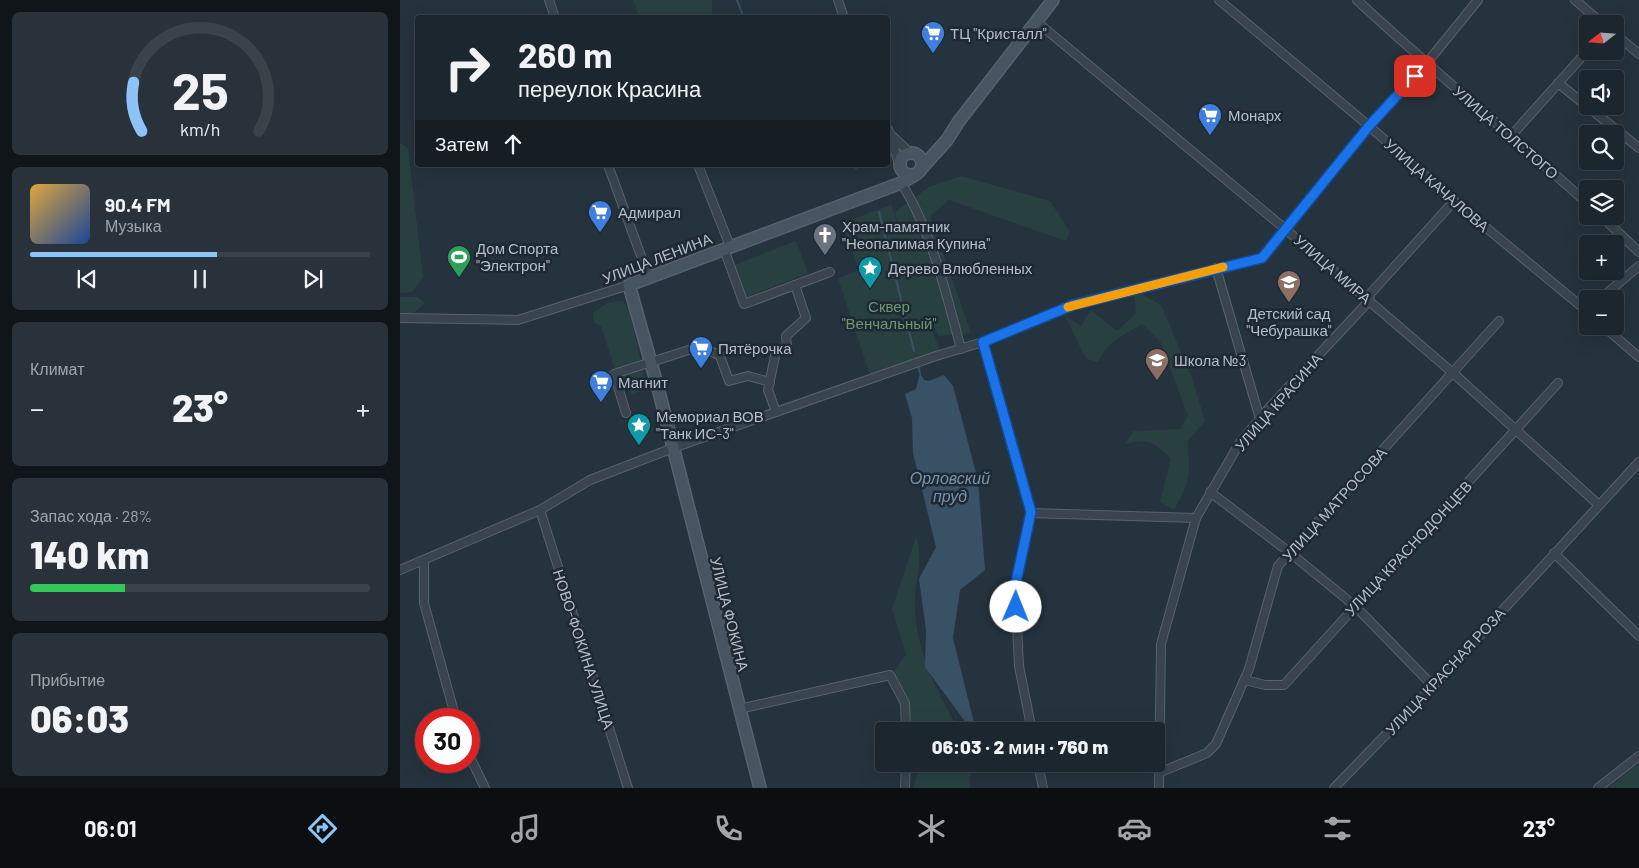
<!DOCTYPE html>
<html lang="ru">
<head>
<meta charset="utf-8">
<style>
  body { margin:0; font-family:Barlow,sans-serif; background:#29323a; color:#f1f3f6; height:100vh; display:flex; flex-direction:column; font-size:19px; white-space:nowrap }
  * { box-sizing:border-box; margin:0 }
  p { font-size:16px; color:#a0a5aa }
  .icon { flex:none; width:28px; height:28px; fill:none; stroke:currentColor; stroke-width:2; stroke-linecap:round; stroke-linejoin:round }
  .map { position:relative; flex:1; overflow:hidden }
  .sheet { display:flex; flex-direction:column; gap:12px; padding:12px; background:#0f1519; width:400px }
  .sheet>* { flex:none }
  .guide { position:absolute; left:15px; top:15px; width:475px; height:152px; border-radius:5px; box-shadow:0 5px 20px #0002,0 0 0 1px #3a434a; background:#1c262e; color:#f1f3f6; overflow:hidden }
  .needle { width:32px; rotate:253deg }
  .controls { position:absolute; left:1179px; top:15px; display:grid; gap:10px }
  .controls a { display:grid; place-items:center; width:45px; height:45px; border-radius:5px; background:#1c262e; box-shadow:0 5px 20px #0002,0 0 0 1px #3a434a; font-size:25px }
  .speed { position:absolute; left:15px; top:708px; display:flex; gap:10px; font-size:25px; font-weight:700; text-align:center }
  .speed>* { display:grid; place-content:center; width:65px; height:65px; border-radius:50%; background:#1c262e; box-shadow:0 5px 20px #0002,0 0 0 1px #3a434a; line-height:1 }
  .speed .limit { border:8px solid #d22; background:#fff; color:#111 }
  .pin { position:absolute; display:grid; place-items:center; width:42px; height:42px; color:#fff; margin:-21px; border-radius:10px; box-shadow:0 2px 8px #0006 }
  .me { position:absolute; width:55px; margin:-28px; rotate:1deg; stroke-linejoin:round; filter:drop-shadow(0 0 4px #0008) }
  .turn { display:flex; align-items:center; gap:18px; height:105px; padding:0 20px; font-size:22px }
  .turn .icon { width:65px; height:65px; stroke-width:2.5 }
  .turn b { display:block; font-size:35px; line-height:42px }
  .then { display:flex; align-items:center; height:48px; padding:0 20px; background:#0003; gap:10px; font-size:19px }
  .big { font-size:38px; font-weight:800; line-height:1.1 }
  .sheet .tile { flex:1; display:flex; flex-direction:column; justify-content:center; gap:8px; min-width:0; padding:0 18px; border-radius:8px; background:#29323a }
  .sheet .dial { align-items:center; gap:0 }
  .dial svg { height:130px; overflow:visible; fill:none; stroke:#3a434a; stroke-width:7; stroke-linecap:round; text-anchor:middle }
  .dial text { fill:#f1f3f6; stroke:none }
  .song { display:flex; align-items:center; gap:15px }
  .cover { width:60px; height:60px; border-radius:8px; background:linear-gradient(135deg,hsl(40 70% 55%),hsl(220 70% 35%)) }
  .played { height:5px; border-radius:2px; background:linear-gradient(90deg,#8dc3f6 55%,#3a434a 55%) }
  .keys { display:flex; justify-content:space-around; direction:ltr }
  .heat { display:flex; justify-content:space-between; align-items:center; font-size:28px; direction:ltr }
  .charge { height:8px; border-radius:4px; background:linear-gradient(90deg,#34c759 28%,#3a434a 0) }
  .trip { position:absolute; left:475px; top:722px; width:290px; height:50px; border-radius:5px; background:#1c262e; box-shadow:0 5px 20px #0002,0 0 0 1px #3a434a; font-weight:800; line-height:50px; text-align:center }
  .dock { display:flex; height:80px; justify-content:space-around; align-items:center; background:#0b0f12; color:#a0a5aa }
  .dock .icon { width:35px; height:35px }
  .dock .active { color:#8dc3f6 }
  .dock b { font-size:22px; color:#f1f3f6 }
  main { display:flex; flex:1; min-height:0 }
  .map>svg:first-child { display:block }
  .green { fill:#284140 }
  .water { fill:#395165 }
  .lines { fill:none; stroke-linecap:round; stroke-linejoin:round }
  .stream { stroke:#395165; stroke-width:2 }
  .minor-casing { stroke:#57626c; stroke-width:10 }
  .secondary-casing { stroke:#57626c; stroke-width:14 }
  .minor { stroke:#39444e; stroke-width:8 }
  .secondary { stroke:#475461; stroke-width:11 }
  .route-casing { stroke:#114b97; stroke-width:12 }
  .route { stroke:#1a73e8; stroke-width:9 }
  .slow { stroke:#f59e0b; stroke-width:9 }
  .labels { text-anchor:middle; dominant-baseline:central; stroke-width:5; stroke-linejoin:round; paint-order:stroke }
  .poi-label { font-size:15px; fill:#b5bfc9; stroke:#1e2933; text-anchor:start }
  .street-label { font-size:15px; fill:#b5bfc9; stroke:#1e2933 }
  .park-label { font-size:15px; fill:#6c9971; stroke:#1e2933 }
  .water-label { font-size:16px; font-style:italic; fill:#7694ab; stroke:#1e2933 }
</style>
</head>
<body>
<main>
<section class="sheet">
<div class="tile dial"><svg viewBox="0 0 100 80">
<path d="M14 69A42 42 0 1 1 86 69"/>
<path d="M14 69A42 42 0 0 1 9 39" stroke="#8dc3f6"/>
<text x="50" y="56" font-size="32" font-weight="700">25</text>
<text x="50" y="72" font-size="11">km/h</text>
</svg></div>
<div class="tile">
<div class="song"><i class="cover"></i><div><b>90.4 FM</b><p>Музыка</p></div></div>
<div class="played"></div>
<div class="keys"><svg class="icon" aria-label="previous" viewBox="0 0 24 24"><path d="M18 5L8 12l10 7zM5 5v14"/></svg><svg class="icon" aria-label="pause" viewBox="0 0 24 24"><path d="M8 5v14M16 5v14"/></svg><svg class="icon" aria-label="next" viewBox="0 0 24 24"><path d="M6 5l10 7-10 7zM19 5v14"/></svg></div>
</div>
<div class="tile"><p>Климат</p>
<div class="heat"><a>−</a><b class="big">23°</b><a>+</a></div>
</div>
<div class="tile"><p>Запас хода · 28%</p><b class="big">140 km</b><div class="charge"></div></div>
<div class="tile"><p>Прибытие</p><b class="big">06:03</b></div>
</section>
<div class="map">
<svg width="1239" height="788" viewBox="0 0 1239 788">
  <rect width="100%" height="100%" fill="#25333e"/>
  <g class="green">
    <path d="M233 0H312V17H240Z"/>
    <path d="M0 143 8 148 23 277 12 292 0 293Z"/>
    <path d="M561 176 650 201 670 232 666 241 549 200 530 216 571 333 539 336 528 316 540 352 470 375 438 278 459 270 442 223 491 205 498 225 495 212 529 187Z"/>
    <path d="M396 241 408 273 347 297 334 265Z"/>
    <path d="M734 290 761 305 792 378 805 421 787 442C791 473 790 483 774 510L760 502 771 459C756 443 748 438 725 444L734 431 780 429 788 416 760 341 742 324C723 335 707 342 698 362L686 359 665 316 681 326 691 310 717 331 736 313Z"/>
    <path d="M0 297H17L25 303 14 313H0Z"/>
    <path d="M223 301 230 314 247 388 232 395 216 373 201 326 193 322V313L207 303Z"/>
    <path d="M516 537C524 559 516 575 515 598 513 645 536 692 560 731H512L488 681 506 654 492 609Z"/>
    <path d="M1239 763V788H1208Z"/>
    <path d="M520 764H571L570 788H513Z"/>
  </g>
  <path class="water" d="M520 373 524 380 529 381 544 375 553 386 578 480 585 570 560 590 553 638 576 731H572L525 667 526 630 519 579 536 547 513 453 512 418 505 394 516 389Z"/>
  <g class="lines">
    <g class="stream">
      <path d="M337 0 344 18"/>
      <path d="M454 165 456 168"/>
      <path d="M479 212 514 351"/>
      <path d="M518 366 520 373"/>
    </g>
    <g class="minor-casing">
      <g id="minor">
        <path d="M149 0 155 18"/>
        <path d="M438 0 444 18"/>
        <path d="M819 0 969 126 1054 201 1188 312"/>
        <path d="M957 0C1032 70 1112 135 1188 204"/>
        <path d="M1175 0 1203 24"/>
        <path d="M637 22 884 228 1053 373 1199 505"/>
        <path d="M1215 34 1239 54"/>
        <path d="M1158 83 1239 148"/>
        <path d="M488 129 500 167"/>
        <path d="M1112 135 1188 50"/>
        <path d="M492 136 510 153"/>
        <path d="M208 165 249 278"/>
        <path d="M298 165 330 246"/>
        <path d="M501 183C531 229 547 296 561 349"/>
        <path d="M1201 216 1239 252"/>
        <path d="M324 249 344 304 430 272"/>
        <path d="M816 268 860 419"/>
        <path d="M1200 299 1239 266"/>
        <path d="M0 318 118 320 229 285"/>
        <path d="M1203 326 1239 357"/>
        <path d="M583 342 631 513 615 587 619 666 632 731"/>
        <path d="M376 412 368 390 376 351 387 346 386 336 406 318 395 285"/>
        <path d="M226 413 214 374 301 346 320 356 329 381 348 376 370 382"/>
        <path d="M810 492 889 552 955 606 1033 686"/>
        <path d="M140 510 228 788"/>
        <path d="M631 513 796 518"/>
        <path d="M1154 553 1239 636"/>
        <path d="M24 560V603L56 719"/>
        <path d="M0 570 140 510 190 480 273 448 536 356 583 342 673 305 862 258 969 126 1026 64 1078 0"/>
        <path d="M845 680 865 685H884L1158 383"/>
        <path d="M339 709 490 675 505 703 506 731"/>
        <path d="M69 755 85 788"/>
        <path d="M638 764 643 788"/>
        <path d="M761 772 807 753 816 744 849 669 878 566 1099 321"/>
        <path d="M505 788 506 764"/>
        <path d="M759 788 761 644 796 518 839 444 869 408 969 301 970 294 1054 201"/>
        <path d="M934 788 1033 686 1239 462"/>
        <path d="M1198 788 1239 756"/>
      </g>
    </g>
    <g class="secondary-casing">
      <g id="secondary">
        <circle cx="511" cy="164" r="11"/>
        <path d="M520 170 547 140 559 121 653 0"/>
        <path d="M360 788 258 388 229 285 501 183 515 175"/>
      </g>
    </g>
    <use href="#minor" class="minor"/>
    <use href="#secondary" class="secondary"/>
  </g>
  <g class="lines">
    <g class="route-casing">
      <path id="route" d="M616 607 615 587 631 512 583 342 673 305 862 258 969 126 1015 76"/>
    </g>
    <use href="#route" class="route"/>
    <path class="slow" d="M668 307 823 267"/>
  </g>
  <defs>
    <g id="supermarket-pin" transform="scale(1.25)"><path d="M0 17L-7.5 6A9.5 9.5 0 1 1 7.5 6Z" fill="#3f7fe0" stroke="#1e2933"/><path d="M-6-5.5h2.5l.6 2H6L4.5 2H-2.5L-4.4-4H-6ZM-1.5 3.2a1.3 1.3 0 1 0 .1 0ZM3 3.2a1.3 1.3 0 1 0 .1 0Z" fill="#fff"/></g>
    <g id="church-pin" transform="scale(1.25)"><path d="M0 17L-7.5 6A9.5 9.5 0 1 1 7.5 6Z" fill="#6b7280" stroke="#1e2933"/><path d="M-1.2-6h2.4v3.5h3.3v2.4h-3.3V6h-2.4V-.1h-3.3v-2.4h3.3Z" fill="#fff"/></g>
    <g id="stadium-pin" transform="scale(1.25)"><path d="M0 17L-7.5 6A9.5 9.5 0 1 1 7.5 6Z" fill="#2e9e5b" stroke="#1e2933"/><path d="M0-5a6.5 5 0 1 0 0 10a6.5 5 0 1 0 0-10ZM-3.5-1.8h7v3.6h-7Z" fill="#fff"/></g>
    <g id="sight-pin" transform="scale(1.25)"><path d="M0 17L-7.5 6A9.5 9.5 0 1 1 7.5 6Z" fill="#0f9aa8" stroke="#1e2933"/><path d="M0-6L1.8-2.2L6-1.7L2.9 1.2L3.7 5.4L0 3.3L-3.7 5.4L-2.9 1.2L-6-1.7L-1.8-2.2Z" fill="#fff"/></g>
    <g id="school-pin" transform="scale(1.25)"><path d="M0 17L-7.5 6A9.5 9.5 0 1 1 7.5 6Z" fill="#8d6e63" stroke="#1e2933"/><path d="M0-5L7-2L0 1L-7-2ZM-4 1L0 2.5L4 1V4Q0 6-4 4Z" fill="#fff"/></g>
  </defs>
  <g fill-rule="evenodd">
    <use href="#supermarket-pin" x="533" y="33"/>
    <use href="#supermarket-pin" x="810" y="115"/>
    <use href="#supermarket-pin" x="200" y="212"/>
    <use href="#church-pin" x="425" y="235"/>
    <use href="#stadium-pin" x="59" y="257"/>
    <use href="#sight-pin" x="470" y="268"/>
    <use href="#school-pin" x="889" y="282"/>
    <use href="#supermarket-pin" x="301" y="348"/>
    <use href="#school-pin" x="757" y="360"/>
    <use href="#supermarket-pin" x="201" y="382"/>
    <use href="#sight-pin" x="239" y="425"/>
  </g>
  <g class="labels">
    <g class="poi-label">
      <text x="550" y="33">ТЦ "Кристалл"</text>
      <text x="828" y="115">Монарх</text>
      <text x="218" y="212">Адмирал</text>
      <text x="442" y="226">Храм-памятник<tspan x="442" dy="17">"Неопалимая Купина"</tspan></text>
      <text x="76" y="248">Дом Спорта<tspan x="76" dy="17">"Электрон"</tspan></text>
      <text x="488" y="268">Дерево Влюбленных</text>
      <text x="889" y="313" text-anchor="middle">Детский сад<tspan x="889" dy="17">"Чебурашка"</tspan></text>
      <text x="318" y="348">Пятёрочка</text>
      <text x="774" y="360">Школа №3</text>
      <text x="218" y="382">Магнит</text>
      <text x="256" y="416">Мемориал ВОВ<tspan x="256" dy="17">"Танк ИС-3"</tspan></text>
    </g>
    <g class="street-label">
      <text transform="translate(1106 132) rotate(41)">УЛИЦА ТОЛСТОГО</text>
      <text transform="translate(1037 185) rotate(41)">УЛИЦА КАЧАЛОВА</text>
      <text transform="translate(257 258) rotate(-21)">УЛИЦА ЛЕНИНА</text>
      <text transform="translate(933 269) rotate(41)">УЛИЦА МИРА</text>
      <text transform="translate(878 402) rotate(-49)">УЛИЦА КРАСИНА</text>
      <text transform="translate(934 504) rotate(-48)">УЛИЦА МАТРОСОВА</text>
      <text transform="translate(1008 548) rotate(-47)">УЛИЦА КРАСНОДОНЦЕВ</text>
      <text transform="translate(330 614) rotate(76)">УЛИЦА ФОКИНА</text>
      <text transform="translate(184 649) rotate(72)">НОВО-ФОКИНА УЛИЦА</text>
      <text transform="translate(1045 671) rotate(-47)">УЛИЦА КРАСНАЯ РОЗА</text>
    </g>
    <g class="park-label">
      <text x="489" y="306">Сквер<tspan x="489" dy="17">"Венчальный"</tspan></text>
    </g>
    <g class="water-label">
      <text x="550" y="477">Орловский<tspan x="550" dy="18">пруд</tspan></text>
    </g>
  </g>
</svg>
<div class="controls">
<a><svg class="needle" viewBox="-14 -14 28 28"><path d="M0-13l5 13h-10z" fill="#e53935"/><path d="M0 13l5-13h-10z" fill="#a0a5aa"/></svg></a>
<a><svg class="icon" aria-label="sound" viewBox="0 0 24 24"><path d="M4 9h4l5-4v14l-5-4H4zM17 9q2 3 0 6"/></svg></a>
<a><svg class="icon" aria-label="search" viewBox="0 0 24 24"><circle cx="10" cy="10" r="6"/><path d="M15 15l6 6"/></svg></a>
<a><svg class="icon" aria-label="layers" viewBox="0 0 24 24"><path d="M12 4l9 5-9 5-9-5zM3 14l9 5 9-5"/></svg></a>
<a>+</a>
<a>−</a>
</div>
<div class="speed"><div class="limit">30</div></div>
<div class="pin" style="left:1015px;top:76px;background:#d93025"><svg class="icon" aria-label="arrive" viewBox="0 0 24 24"><path d="M6 21V4h12l-3 4 3 4H6"/></svg></div>
<svg class="me" style="left:616px;top:607px" viewBox="-20 -20 40 40"><circle r="19" fill="#fff"/><path d="M0-13L10 11 0 6-10 11z" fill="#1a73e8"/></svg>
<div class="trip">06:03 · 2 мин · 760 m</div>
<div class="guide">
<div class="turn"><svg class="icon" aria-label="right" viewBox="0 0 24 24"><path d="M7 20v-9h11M14 6l5 5-5 5"/></svg><div><b>260 m</b>переулок Красина</div></div>
<div class="then">Затем<svg class="icon" aria-label="ahead" viewBox="0 0 24 24"><path d="M12 20V5M6 11l6-6 6 6"/></svg></div>
</div>
</div>
</main>
<nav class="dock">
<b>06:01</b>
<svg class="icon active" aria-label="directions" viewBox="0 0 24 24"><path d="M12 3l9 9-9 9-9-9zM9 14v-3h6M13 9l2 2-2 2"/></svg>
<svg class="icon" aria-label="music" viewBox="0 0 24 24"><path d="M9 18V5l10-2v13"/><circle cx="6" cy="18" r="3"/><circle cx="16" cy="16" r="3"/></svg>
<svg class="icon" aria-label="phone" viewBox="0 0 24 24"><path d="M5 4h4l2 5-3 2q2 4 5 5l2-3 5 2v4C11 20 4 13 5 4z"/></svg>
<svg class="icon" aria-label="climate" viewBox="0 0 24 24"><path d="M12 3v18M4 7l16 10M4 17L20 7"/></svg>
<svg class="icon" aria-label="car" viewBox="0 0 24 24"><path d="M5 17H2v-5l4-1 3-4h7l3 4 3 1v5h-3M9 17h6M6 11h13"/><circle cx="7" cy="17" r="2"/><circle cx="17" cy="17" r="2"/></svg>
<svg class="icon" aria-label="filters" viewBox="0 0 24 24"><path d="M4 7h16M4 17h16"/><circle cx="9" cy="7" r="2"/><circle cx="15" cy="17" r="2"/></svg>
<b>23°</b>
</nav>
</body>
</html>
